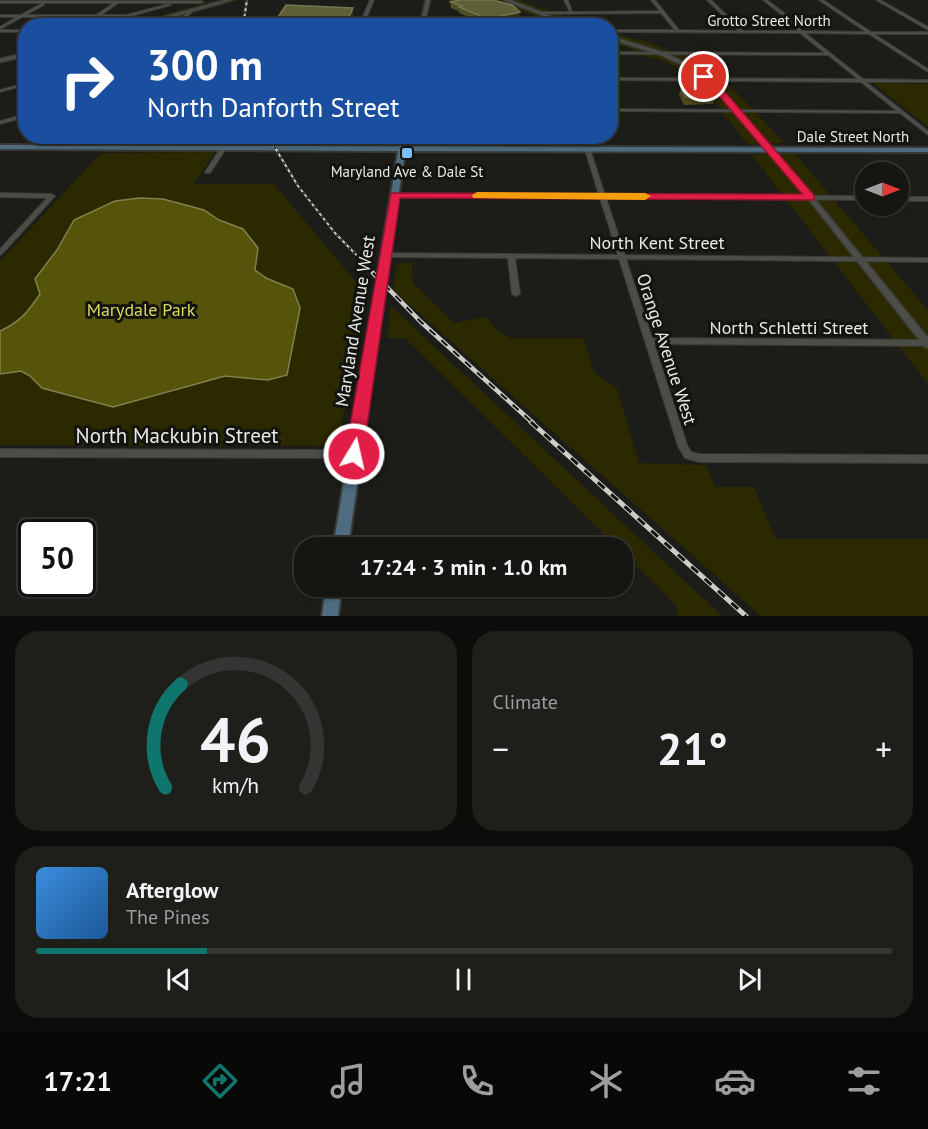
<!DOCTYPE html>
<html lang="en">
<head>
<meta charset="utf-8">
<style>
  body { margin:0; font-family:"PT Sans",sans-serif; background:#1e1e1b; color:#f1f3f6; height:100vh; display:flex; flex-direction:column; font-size:22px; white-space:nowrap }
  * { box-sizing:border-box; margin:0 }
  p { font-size:20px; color:#9d9f9f }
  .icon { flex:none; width:33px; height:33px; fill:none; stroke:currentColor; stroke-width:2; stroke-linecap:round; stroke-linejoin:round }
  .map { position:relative; height:616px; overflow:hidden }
  .sheet { display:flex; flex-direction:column; gap:15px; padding:15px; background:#0c0c0a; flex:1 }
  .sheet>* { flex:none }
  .banner { position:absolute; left:18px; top:18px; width:600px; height:126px; border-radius:24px; box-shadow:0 2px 4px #0004,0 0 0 2px #343432; background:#1a4fa0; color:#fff; overflow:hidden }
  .needle { width:39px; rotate:90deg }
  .tools { position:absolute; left:855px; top:162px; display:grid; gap:12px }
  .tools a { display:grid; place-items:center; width:54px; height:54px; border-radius:50%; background:#151512; box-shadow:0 2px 4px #0004,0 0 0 2px #343432; font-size:30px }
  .speed { position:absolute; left:18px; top:519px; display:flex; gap:12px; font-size:30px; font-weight:700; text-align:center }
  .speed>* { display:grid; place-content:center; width:78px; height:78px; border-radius:50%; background:#151512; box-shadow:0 2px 4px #0004,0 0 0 2px #343432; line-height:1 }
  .speed .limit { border:3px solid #111; border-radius:9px; background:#fff; color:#111 }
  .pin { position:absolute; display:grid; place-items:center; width:51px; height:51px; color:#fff; margin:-26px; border:3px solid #fff; border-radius:50%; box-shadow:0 2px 6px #0007 }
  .me { position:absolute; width:66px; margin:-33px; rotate:9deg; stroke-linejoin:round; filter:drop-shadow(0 0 4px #0008) }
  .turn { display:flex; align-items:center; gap:21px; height:126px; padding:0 30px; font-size:27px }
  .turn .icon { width:78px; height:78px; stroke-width:2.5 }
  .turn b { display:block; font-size:42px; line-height:51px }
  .big { font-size:45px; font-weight:700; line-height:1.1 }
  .sheet .card { flex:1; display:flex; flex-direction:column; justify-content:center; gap:9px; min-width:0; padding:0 21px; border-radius:24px; background:#1e1e1b }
  .sheet .dial { align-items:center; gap:0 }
  .dial svg { height:156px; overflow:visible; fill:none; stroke:#343432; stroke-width:7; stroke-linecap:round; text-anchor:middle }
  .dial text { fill:#f1f3f6; stroke:none }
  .song { display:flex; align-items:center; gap:18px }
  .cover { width:72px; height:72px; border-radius:9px; background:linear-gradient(135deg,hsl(210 70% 55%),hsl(210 70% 35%)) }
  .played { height:6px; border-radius:3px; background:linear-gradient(90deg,#0f766e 20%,#343432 20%) }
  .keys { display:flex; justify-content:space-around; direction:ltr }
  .heat { display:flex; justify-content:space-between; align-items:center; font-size:33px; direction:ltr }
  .sheet .tiles { flex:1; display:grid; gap:15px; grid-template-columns:1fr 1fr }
  .card:last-child { grid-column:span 2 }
  .trip { position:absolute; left:294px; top:537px; width:339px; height:60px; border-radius:24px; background:#151512; box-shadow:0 2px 4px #0004,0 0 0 2px #343432; font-weight:700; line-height:60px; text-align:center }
  .dock { display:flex; height:96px; justify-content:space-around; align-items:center; background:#080807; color:#9d9f9f }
  .dock .icon { width:42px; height:42px }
  .dock .on { color:#0f766e }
  .dock b { font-size:27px; color:#f1f3f6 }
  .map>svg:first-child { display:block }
  .green { fill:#2b2900 }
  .water { fill:#56530b; stroke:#82804d; stroke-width:1.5 }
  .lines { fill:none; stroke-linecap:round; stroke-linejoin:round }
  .minor-casing { stroke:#393936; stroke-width:2 }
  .tertiary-casing { stroke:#393936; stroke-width:3 }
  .secondary-casing { stroke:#393936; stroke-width:4 }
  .minor { fill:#4d4d48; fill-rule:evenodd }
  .tertiary { fill:#4d4d48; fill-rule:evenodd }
  .secondary { fill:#4e6b7f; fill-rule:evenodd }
  .rail-far2-casing { stroke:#ccccc9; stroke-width:2 }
  .rail-far1-casing { stroke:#ccccc9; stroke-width:4.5 }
  .rail-casing { stroke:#ccccc9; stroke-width:5 }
  .rail-far2 { stroke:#13130f; stroke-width:1.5; stroke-dasharray:3; stroke-linecap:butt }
  .rail-far1 { stroke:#13130f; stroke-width:2; stroke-dasharray:8; stroke-linecap:butt }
  .rail { stroke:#13130f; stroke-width:3; stroke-dasharray:9; stroke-linecap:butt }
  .wall { fill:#4f4e22 }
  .shaded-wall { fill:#333315 }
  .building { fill:#5f5f37; stroke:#757453; stroke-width:1.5 }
  .route { fill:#e11d48; stroke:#92132f; stroke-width:1.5 }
  .slow { fill:#f59e0b }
  .poi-dot { fill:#7abff8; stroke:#13130f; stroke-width:2 }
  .labels { text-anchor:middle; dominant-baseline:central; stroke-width:6; stroke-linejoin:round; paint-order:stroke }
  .far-street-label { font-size:15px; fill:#e9eae7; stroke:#13130f }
  .far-poi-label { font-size:15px; fill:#e9eae7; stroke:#13130f }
  .street-label { font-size:18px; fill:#e9eae7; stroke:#13130f }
  .park-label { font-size:18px; fill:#dbd862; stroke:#13130f }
  .near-street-label { font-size:21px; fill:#e9eae7; stroke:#13130f }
</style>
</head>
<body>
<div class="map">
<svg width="928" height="616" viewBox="0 0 928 616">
  <rect width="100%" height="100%" fill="#1c1c18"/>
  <g class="green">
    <path d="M218 0H240L145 25 122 26Z"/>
    <path d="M492 0H519L589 25H553L555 24Z"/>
    <path d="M611 33 651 43 670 51H679L700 66H707L741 97 784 143 747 144 708 93 696 82H690C677 63 658 56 635 56L630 48 611 43Z"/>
    <path d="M873 83 928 84V127Z"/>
    <path d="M215 152 194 184H274L366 294 338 446 0 445V261L101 153Z"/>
    <path d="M795 154 928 310V384L752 155Z"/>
    <path d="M397 263H412L413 283 454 323 486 317 495 328 510 338H584L594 373 617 388 639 463 706 465 715 487H754L776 539H928V616H761L393 290Z"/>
    <path d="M391 306 722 616H678L675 604 623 553 622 548 617 547 405 338H387Z"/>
  </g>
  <path class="water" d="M140 198 163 199 204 210 219 220 243 229 258 248 255 270 266 278 293 289 300 308 287 375 268 380 225 376 113 407 42 388 30 376 21 371 0 374V331C20 322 28 312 40 294L35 279 57 250 74 220 115 201Z"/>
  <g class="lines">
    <g class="minor-casing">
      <g id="minor">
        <path d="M370 0H374L363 26H359Z"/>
        <path d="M564 0H568L572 12 660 11 651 0H655L679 30 739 31 707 0H711L743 31H798L790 21 763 0H767L792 19 802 31 866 32 819 0H823L871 32H928V34H874L928 69V72L869 34 805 33 863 79 928 80V82H866L928 131V135L900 113 610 111V109L897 111 861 82 610 80V78L858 79 828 55 610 54V52L825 53 800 33 610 32V30H675L661 13 540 14 538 13 540 12H570Z"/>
        <path d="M876 0H880L928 27V30Z"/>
        <path d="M0 1H201L203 2 201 3H118L101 15H126L169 4 171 5 95 26H88L119 17H98L85 26H81L93 17H22L0 29V27L17 17H0V15H21L43 3 44 5 26 15H96L114 3H0Z"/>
        <path d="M191 9 194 10 178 26H174Z"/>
        <rect x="0" y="30" width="26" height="2"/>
        <path d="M26 83V85L0 92V90Z"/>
        <path d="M26 114V117L0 124V121Z"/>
        <path d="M45 136H51L40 147H36V145Z"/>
        <path d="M313 136H318L315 147 312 149 309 147Z"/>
        <path d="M578 136H583L586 146 585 147 580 146Z"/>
        <path d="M222 146 227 147 210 173H206L205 172Z"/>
        <path d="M585 148 591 152 605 195 866 196V200L606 198 625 255 928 258V262L626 259 652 338 928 340V346L654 344 687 445 691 452 699 454 928 455V463L699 462 685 458 678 446 619 259 515 258 520 294 516 296 512 294 508 258 386 257 383 255 386 253 618 255 600 198 395 197 392 195 395 193 599 195 586 153 582 150Z"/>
        <path d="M0 193 52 194 55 196 2 254 0 255V249L47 198 0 197Z"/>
        <rect x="898" y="197" width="30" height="4"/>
        <path d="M0 449 354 450 357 451 359 454 357 457 354 458 0 457Z"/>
      </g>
    </g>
    <g class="tertiary-casing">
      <g id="tertiary">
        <path d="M226 0H232L140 26H131Z"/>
        <path d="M426 0H430L424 26H420Z"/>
        <path d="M504 0H510L576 26H569Z"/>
        <path d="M610 36 665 53 692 66 715 83 792 171 928 338V348L925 347 788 173 711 85 688 68 661 55 610 39Z"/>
        <path d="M26 53V56L0 62V59Z"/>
        <path d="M401 136H407L405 147 402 149 399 147Z"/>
      </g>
    </g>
    <g class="secondary-casing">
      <g id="secondary">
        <path d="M0 145 928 148V152L405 151 348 548H333L398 151 0 149Z"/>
        <path d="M326 586H342L338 616H322Z"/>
      </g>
    </g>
    <use href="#minor" class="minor"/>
    <use href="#tertiary" class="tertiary"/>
    <use href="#secondary" class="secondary"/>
    <g class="rail-far2-casing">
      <g id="rail-far2">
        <path d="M243 26 247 0"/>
        <path d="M268 136 298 186 335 233 375 274"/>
      </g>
    </g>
    <g class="rail-far1-casing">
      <path id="rail-far1" d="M373 273 421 322 533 423"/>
    </g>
    <g class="rail-casing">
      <path id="rail" d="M531 422 746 616"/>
    </g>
    <use href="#rail-far2" class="rail-far2"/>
    <use href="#rail-far1" class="rail-far1"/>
    <use href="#rail" class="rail"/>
  </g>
  <g class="wall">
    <path d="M450 0H495L519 18 488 25 459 13V11L451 8Z"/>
    <path d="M681 88 715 97 713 104 684 105 679 95Z"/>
    <rect x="443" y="136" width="20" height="3"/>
  </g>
  <g class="shaded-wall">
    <path d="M353 8V14L349 26H345Z"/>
    <path d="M520 12 519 18 488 25V19Z"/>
  </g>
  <g class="building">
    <path d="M455 0H493L512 5 520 12 488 19 459 7 462 6 451 2 457 1Z"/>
    <path d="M286 5 353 8 345 26H272Z"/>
    <path d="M681 88H709L715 97H685Z"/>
  </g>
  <path class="route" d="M701 75H707L726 93 814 195V200L400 198 363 454 360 459 354 461 348 459 345 454 391 193 802 194 720 97 701 79Z"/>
  <path class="slow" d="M477 192 645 193 651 196 645 200 473 198 472 195Z"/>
  <rect class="poi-dot" x="401" y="147" width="12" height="12" rx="3"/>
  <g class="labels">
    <g class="far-street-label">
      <text x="769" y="20">Grotto Street North</text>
      <text x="853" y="136">Dale Street North</text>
    </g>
    <g class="far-poi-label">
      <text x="407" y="171">Maryland Ave &amp; Dale St</text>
    </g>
    <g class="street-label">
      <text x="657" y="242">North Kent Street</text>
      <text transform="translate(355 321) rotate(-81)">Maryland Avenue West</text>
      <text x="789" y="327">North Schletti Street</text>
      <text transform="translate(667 349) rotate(72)">Orange Avenue West</text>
    </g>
    <g class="park-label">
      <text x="141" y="309">Marydale Park</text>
    </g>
    <g class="near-street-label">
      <text x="177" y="435">North Mackubin Street</text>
    </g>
  </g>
</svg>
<div class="tools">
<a><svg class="needle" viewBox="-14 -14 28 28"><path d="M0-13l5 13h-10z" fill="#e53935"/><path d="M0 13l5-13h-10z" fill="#9d9f9f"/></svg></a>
</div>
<div class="speed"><div class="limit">50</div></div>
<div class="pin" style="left:704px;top:77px;background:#d93025"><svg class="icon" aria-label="arrive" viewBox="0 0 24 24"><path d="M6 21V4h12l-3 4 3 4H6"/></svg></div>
<svg class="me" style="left:354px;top:454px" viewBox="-20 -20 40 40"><circle r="17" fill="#e11d48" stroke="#fff" stroke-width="3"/><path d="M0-11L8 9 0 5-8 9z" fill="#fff"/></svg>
<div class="trip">17:24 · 3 min · 1.0 km</div>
<div class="banner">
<div class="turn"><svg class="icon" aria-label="right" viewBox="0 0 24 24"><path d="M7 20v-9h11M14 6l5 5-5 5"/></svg><div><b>300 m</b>North Danforth Street</div></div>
</div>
</div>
<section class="sheet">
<div class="tiles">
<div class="card dial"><svg viewBox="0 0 100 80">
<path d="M14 69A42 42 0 1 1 86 69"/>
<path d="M14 69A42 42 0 0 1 22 16" stroke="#0f766e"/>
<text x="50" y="56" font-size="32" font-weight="700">46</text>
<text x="50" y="72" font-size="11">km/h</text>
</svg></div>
<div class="card"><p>Climate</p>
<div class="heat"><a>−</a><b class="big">21°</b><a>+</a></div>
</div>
<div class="card">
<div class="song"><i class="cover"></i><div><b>Afterglow</b><p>The Pines</p></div></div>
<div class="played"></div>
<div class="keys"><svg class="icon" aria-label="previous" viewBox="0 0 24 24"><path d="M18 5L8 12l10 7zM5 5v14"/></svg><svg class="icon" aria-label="pause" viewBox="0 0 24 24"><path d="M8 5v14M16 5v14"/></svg><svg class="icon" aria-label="next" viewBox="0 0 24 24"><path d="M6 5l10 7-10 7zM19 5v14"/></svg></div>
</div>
</div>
</section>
<nav class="dock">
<b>17:21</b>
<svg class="icon on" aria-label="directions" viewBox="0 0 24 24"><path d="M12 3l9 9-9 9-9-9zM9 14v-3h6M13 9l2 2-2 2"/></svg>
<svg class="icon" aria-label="music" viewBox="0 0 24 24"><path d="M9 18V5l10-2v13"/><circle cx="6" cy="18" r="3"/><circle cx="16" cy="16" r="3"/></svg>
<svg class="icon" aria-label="phone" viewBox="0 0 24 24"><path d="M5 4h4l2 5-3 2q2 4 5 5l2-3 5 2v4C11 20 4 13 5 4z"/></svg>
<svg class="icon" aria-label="climate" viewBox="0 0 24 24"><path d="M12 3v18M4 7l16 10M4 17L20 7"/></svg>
<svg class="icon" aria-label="car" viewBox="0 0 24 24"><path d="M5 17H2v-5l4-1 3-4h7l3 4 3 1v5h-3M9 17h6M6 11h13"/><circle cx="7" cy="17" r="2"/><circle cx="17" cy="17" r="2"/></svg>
<svg class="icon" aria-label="filters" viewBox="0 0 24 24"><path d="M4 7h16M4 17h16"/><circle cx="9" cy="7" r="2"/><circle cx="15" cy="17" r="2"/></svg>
</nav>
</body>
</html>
